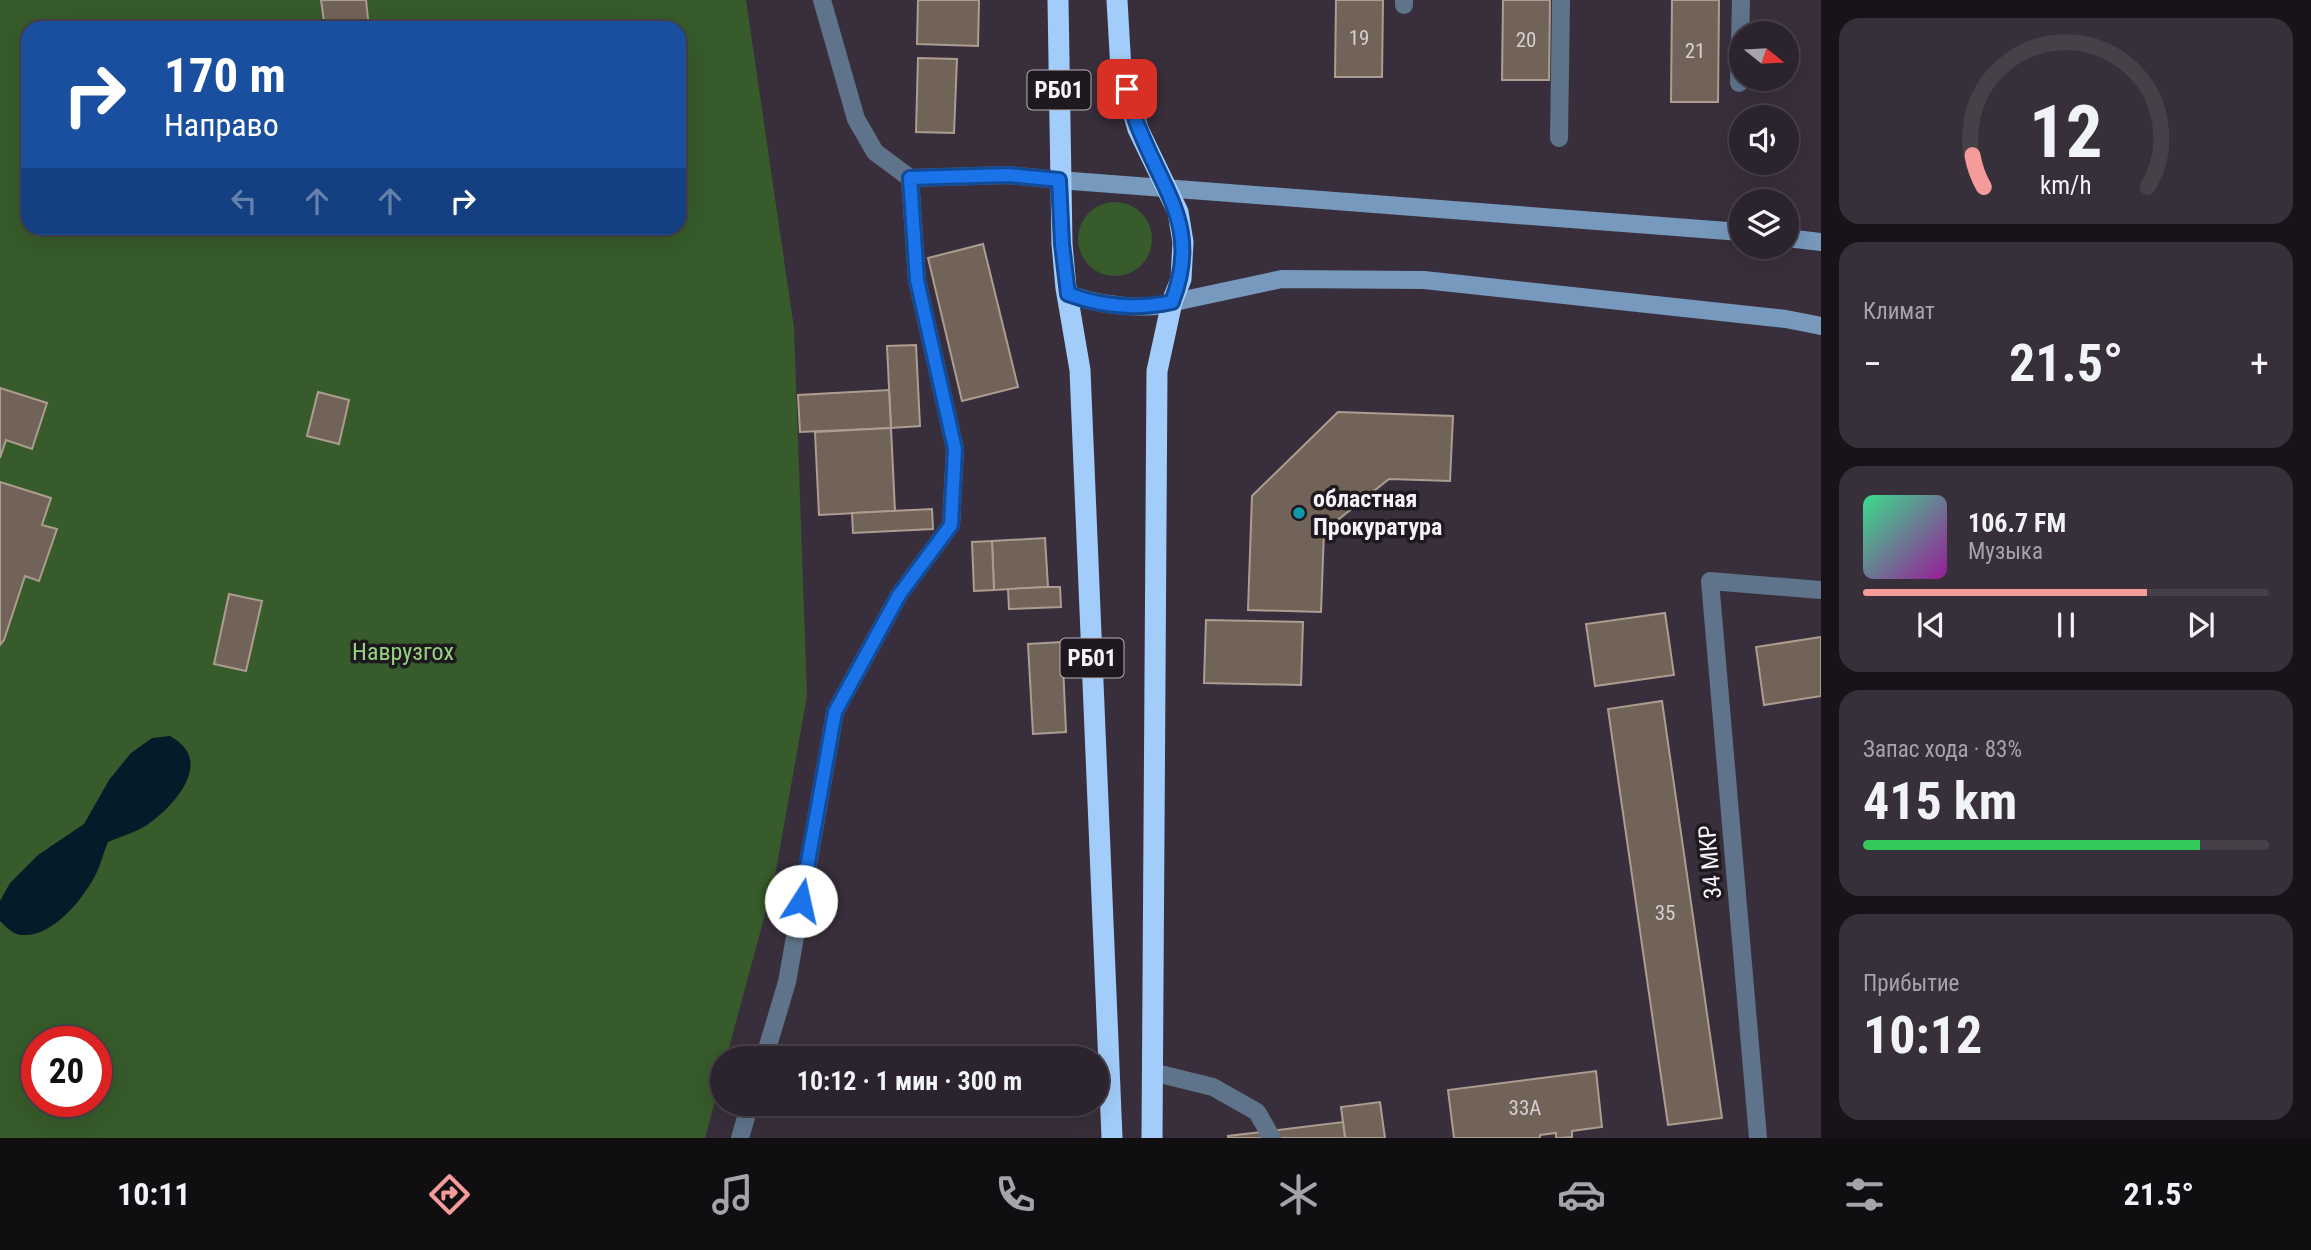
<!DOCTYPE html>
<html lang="ru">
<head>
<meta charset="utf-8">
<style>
  body { margin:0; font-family:"Roboto Condensed",sans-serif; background:#372f39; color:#f1f3f6; height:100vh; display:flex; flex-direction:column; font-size:26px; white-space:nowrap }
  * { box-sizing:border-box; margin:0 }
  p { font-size:23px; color:#a6a4aa }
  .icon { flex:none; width:38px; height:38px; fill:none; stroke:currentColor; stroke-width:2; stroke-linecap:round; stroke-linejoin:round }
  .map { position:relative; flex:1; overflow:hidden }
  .details { display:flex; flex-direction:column; gap:18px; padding:18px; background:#181319; width:490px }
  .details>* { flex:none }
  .banner { position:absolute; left:21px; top:21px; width:665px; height:214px; border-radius:21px; box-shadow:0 7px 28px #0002,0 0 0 2px #474049; background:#1a4fa0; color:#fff; overflow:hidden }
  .needle { width:46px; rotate:108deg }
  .fabs { position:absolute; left:1729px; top:21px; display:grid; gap:14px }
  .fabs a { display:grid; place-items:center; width:70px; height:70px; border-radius:50%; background:#2b232d; box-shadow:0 7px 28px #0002,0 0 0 2px #474049; font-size:35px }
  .speed { position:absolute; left:21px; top:1026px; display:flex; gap:14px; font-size:35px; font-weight:700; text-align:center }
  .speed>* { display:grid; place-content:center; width:91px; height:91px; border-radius:50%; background:#2b232d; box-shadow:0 7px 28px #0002,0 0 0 2px #474049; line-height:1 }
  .speed .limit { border:10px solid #d22; background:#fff; color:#111 }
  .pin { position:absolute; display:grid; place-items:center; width:60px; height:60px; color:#fff; margin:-30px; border-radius:14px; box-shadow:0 4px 10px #0006 }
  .me { position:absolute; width:77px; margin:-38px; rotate:10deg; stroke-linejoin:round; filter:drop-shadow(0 0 5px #0008) }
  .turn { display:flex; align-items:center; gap:24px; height:147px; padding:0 28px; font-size:32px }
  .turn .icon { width:91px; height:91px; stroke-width:2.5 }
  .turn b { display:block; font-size:49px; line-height:60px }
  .lanes { display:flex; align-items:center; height:66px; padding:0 28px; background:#0003; justify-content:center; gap:35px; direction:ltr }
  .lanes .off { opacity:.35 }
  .big { font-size:52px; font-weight:700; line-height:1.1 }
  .details .card { flex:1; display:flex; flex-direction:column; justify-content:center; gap:10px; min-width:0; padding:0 24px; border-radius:21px; background:#372f39 }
  .details .dial { align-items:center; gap:0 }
  .dial svg { height:182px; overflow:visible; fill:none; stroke:#474049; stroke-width:7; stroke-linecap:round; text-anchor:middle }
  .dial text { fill:#f1f3f6; stroke:none }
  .song { display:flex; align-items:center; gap:21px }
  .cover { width:84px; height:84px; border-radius:10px; background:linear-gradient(135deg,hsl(150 70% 55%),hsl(300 70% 35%)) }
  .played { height:7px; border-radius:4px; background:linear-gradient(90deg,#f59b99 70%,#474049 70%) }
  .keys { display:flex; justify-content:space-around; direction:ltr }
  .heat { display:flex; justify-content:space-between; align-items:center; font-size:38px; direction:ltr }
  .charge { height:10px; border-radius:5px; background:linear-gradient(90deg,#34c759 83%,#474049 0) }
  .trip { position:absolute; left:710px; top:1046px; width:399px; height:70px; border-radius:35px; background:#2b232d; box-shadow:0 7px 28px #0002,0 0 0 2px #474049; font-weight:700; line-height:70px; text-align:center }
  .dock { display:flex; height:112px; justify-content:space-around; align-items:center; background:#110e12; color:#a6a4aa }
  .dock .icon { width:49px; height:49px }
  .dock .active { color:#f59b99 }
  .dock b { font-size:32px; color:#f1f3f6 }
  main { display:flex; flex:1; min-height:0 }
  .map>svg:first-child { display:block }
  .green { fill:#375b2a; fill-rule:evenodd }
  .water { fill:#051b29 }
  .building { fill:#716357; stroke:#ad9d91; stroke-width:2 }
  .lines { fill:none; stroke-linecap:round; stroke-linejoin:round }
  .lane { stroke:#5f748b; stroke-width:18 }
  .street { stroke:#5f748b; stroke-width:18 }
  .secondary { stroke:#7699bd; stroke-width:18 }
  .highway { stroke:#a2cdfa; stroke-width:21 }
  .route-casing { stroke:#114b97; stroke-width:18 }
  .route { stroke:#1a73e8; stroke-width:12 }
  .culture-dot { fill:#0f9aa8; stroke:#1e191f; stroke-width:2.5 }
  .labels { text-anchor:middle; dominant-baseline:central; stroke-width:7; stroke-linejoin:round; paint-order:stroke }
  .number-label { font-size:21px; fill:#d6ced1 }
  .shield { fill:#1e191f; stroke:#b7b1b8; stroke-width:2 }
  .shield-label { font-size:23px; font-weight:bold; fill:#f8f2fa }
  .poi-label { font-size:24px; font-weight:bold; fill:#f8f2fa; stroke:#1e191f; text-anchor:start }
  .park-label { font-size:24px; fill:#95d27f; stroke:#1e191f }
  .street-label { font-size:24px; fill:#f8f2fa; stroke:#1e191f }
</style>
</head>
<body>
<main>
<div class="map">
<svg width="1821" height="1138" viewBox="0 0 1821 1138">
  <rect width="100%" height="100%" fill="#392f3c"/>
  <g class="green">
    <path d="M0 0H746L794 328 807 696 774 881 726 1059H723V1071L705 1138H0ZM28 28H679V228H28ZM37 1041H96V1101H37Z"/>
    <circle cx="1115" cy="239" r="37"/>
  </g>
  <path class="water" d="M170 736C215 760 176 805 147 825 136 832 120 837 108 842 103 854 100 867 94 878 81 901 52 937 23 935 13 935 6 927 0 921V901L10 883 38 855 84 824 109 780 131 753 152 738Z"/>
  <g class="building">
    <path d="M321 0H366L369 28H325Z"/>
    <path d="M918 0H979L978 46 917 44Z"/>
    <path d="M1336 0H1383L1382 77H1335Z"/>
    <path d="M1503 0H1550L1549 80H1502Z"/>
    <path d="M1672 0H1719L1718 102H1671Z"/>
    <path d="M918 58 957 59 954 133 916 132Z"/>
    <path d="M983 244 1018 387 962 401 928 258Z"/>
    <path d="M916 345 920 426 891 428 887 346Z"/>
    <path d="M0 388 47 403 32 449 6 440 0 458Z"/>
    <path d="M889 390 891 428 800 432 798 395Z"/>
    <path d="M318 392 349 400 339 444 307 436Z"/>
    <path d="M1338 412 1453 416 1450 481 1389 479 1324 531 1321 612 1248 610 1252 496Z"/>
    <path d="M891 428 895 511 819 515 815 432Z"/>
    <path d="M0 482 51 498 42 525 57 529 39 581 25 576 4 640 0 645Z"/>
    <path d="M932 509 933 529 853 533 852 513Z"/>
    <path d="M1045 538 1048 587 994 590 992 541Z"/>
    <path d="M992 541 994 590 974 591 972 542Z"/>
    <path d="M1048 587H1060L1061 607 1009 609 1008 589Z"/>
    <path d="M229 594 262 601 246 671 214 664Z"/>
    <path d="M1665 613 1674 675 1595 686 1586 624Z"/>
    <path d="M1206 620 1303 622 1301 685 1204 683Z"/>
    <path d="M1821 637V696L1764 705 1756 647Z"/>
    <path d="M1062 642 1066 732 1033 734 1028 644Z"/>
    <path d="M1662 701 1722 1118 1668 1125 1608 709Z"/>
    <path d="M1596 1071 1602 1127 1572 1131V1137L1560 1138H1556V1133L1540 1135V1138H1454L1448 1090Z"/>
    <path d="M1380 1102 1385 1138H1345L1341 1107Z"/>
    <path d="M1343 1122 1345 1138H1228V1136Z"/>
  </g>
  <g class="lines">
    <g class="lane">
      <path d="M822 0 856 119 875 152 910 178 1008 175 1059 180"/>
      <path d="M764 1059 787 982 835 712 899 595 951 525 955 449 917 280 910 178"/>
      <path d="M1152 1072 1213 1087 1257 1112 1272 1138"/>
      <path d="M740 1138 750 1104"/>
    </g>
    <g class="street">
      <path d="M1404 5V0"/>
      <path d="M1739 83 1741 0"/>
      <path d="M1559 138 1561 0"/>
      <path d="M1758 1138 1710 581 1821 590"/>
    </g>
    <g class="secondary">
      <path d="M1059 180 1741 232"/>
      <path d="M1787 238 1821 242"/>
      <path d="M1068 294C1098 305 1125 308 1156 306L1282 279 1424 280 1786 319 1821 326"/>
    </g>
    <g class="highway">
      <path d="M1058 0 1062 244 1066 288 1080 370 1112 1138"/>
      <path d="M1117 0 1121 70 1138 129 1178 212 1183 242 1181 279 1172 302 1157 371 1152 1138"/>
    </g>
  </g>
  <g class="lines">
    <g class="route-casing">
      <path id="route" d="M801 901 835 712 899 595 951 525 955 449 917 280 910 178 1008 175 1059 180 1062 244 1068 294C1103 307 1136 310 1172 302 1200 229 1166 196 1140 131 1134 118 1131 103 1127 89"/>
    </g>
    <use href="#route" class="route"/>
  </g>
  <circle class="culture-dot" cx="1299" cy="513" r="7"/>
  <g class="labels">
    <g class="number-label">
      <text x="1359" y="38">19</text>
      <text x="1526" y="40">20</text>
      <text x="1695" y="51">21</text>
      <text x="1665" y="913">35</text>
      <text x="1525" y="1108">33А</text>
    </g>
    <g class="shield">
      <rect x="1027.5" y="70.5" width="63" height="39" rx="5"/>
      <rect x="1060.5" y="638.5" width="63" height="39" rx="5"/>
    </g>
    <g class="shield-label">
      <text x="1059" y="90">РБ01</text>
      <text x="1092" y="658">РБ01</text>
    </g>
    <g class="poi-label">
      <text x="1313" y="499">областная<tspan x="1313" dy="28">Прокуратура</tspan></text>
    </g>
    <g class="park-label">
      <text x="403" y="652">Наврузгох</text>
    </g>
    <g class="street-label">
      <text transform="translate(1710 862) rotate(-95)">34 МКР</text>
    </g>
  </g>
</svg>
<div class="fabs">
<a><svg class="needle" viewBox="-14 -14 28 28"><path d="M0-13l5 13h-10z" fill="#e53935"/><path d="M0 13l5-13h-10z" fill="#a6a4aa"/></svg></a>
<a><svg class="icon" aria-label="sound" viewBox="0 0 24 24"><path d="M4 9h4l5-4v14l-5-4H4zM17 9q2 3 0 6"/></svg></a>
<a><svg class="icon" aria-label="layers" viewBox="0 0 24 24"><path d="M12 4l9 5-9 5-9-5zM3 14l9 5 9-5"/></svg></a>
</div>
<div class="speed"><div class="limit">20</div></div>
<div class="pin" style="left:1127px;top:89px;background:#d93025"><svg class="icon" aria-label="arrive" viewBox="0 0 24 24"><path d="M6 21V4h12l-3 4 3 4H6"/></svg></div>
<svg class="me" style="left:801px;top:901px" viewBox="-20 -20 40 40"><circle r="19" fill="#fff"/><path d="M0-13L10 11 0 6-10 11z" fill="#1a73e8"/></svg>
<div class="trip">10:12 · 1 мин · 300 m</div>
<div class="banner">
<div class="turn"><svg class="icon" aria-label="right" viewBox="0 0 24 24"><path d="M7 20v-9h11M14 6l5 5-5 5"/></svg><div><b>170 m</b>Направо</div></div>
<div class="lanes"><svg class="icon off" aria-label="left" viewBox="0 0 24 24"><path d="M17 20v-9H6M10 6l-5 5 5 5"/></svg><svg class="icon off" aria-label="ahead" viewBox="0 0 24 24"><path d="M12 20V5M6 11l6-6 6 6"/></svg><svg class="icon off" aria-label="ahead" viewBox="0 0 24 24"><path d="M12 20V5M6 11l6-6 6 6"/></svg><svg class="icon" aria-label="right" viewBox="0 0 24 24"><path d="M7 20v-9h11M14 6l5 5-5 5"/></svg></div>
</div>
</div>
<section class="details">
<div class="card dial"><svg viewBox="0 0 100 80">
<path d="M14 69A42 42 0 1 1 86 69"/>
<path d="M14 69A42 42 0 0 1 9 55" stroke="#f59b99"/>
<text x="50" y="56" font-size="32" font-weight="700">12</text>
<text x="50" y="72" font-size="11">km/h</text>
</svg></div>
<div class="card"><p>Климат</p>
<div class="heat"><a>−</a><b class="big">21.5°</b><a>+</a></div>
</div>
<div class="card">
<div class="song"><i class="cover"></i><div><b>106.7 FM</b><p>Музыка</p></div></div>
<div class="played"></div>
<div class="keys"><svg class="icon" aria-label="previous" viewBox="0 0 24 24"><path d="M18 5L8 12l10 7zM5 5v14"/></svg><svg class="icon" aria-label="pause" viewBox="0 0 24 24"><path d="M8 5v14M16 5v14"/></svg><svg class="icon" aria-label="next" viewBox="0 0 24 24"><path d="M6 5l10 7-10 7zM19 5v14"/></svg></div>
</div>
<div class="card"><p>Запас хода · 83%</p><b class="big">415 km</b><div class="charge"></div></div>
<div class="card"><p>Прибытие</p><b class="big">10:12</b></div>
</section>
</main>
<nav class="dock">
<b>10:11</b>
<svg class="icon active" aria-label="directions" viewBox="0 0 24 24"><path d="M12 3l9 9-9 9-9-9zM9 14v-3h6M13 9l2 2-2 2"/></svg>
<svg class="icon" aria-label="music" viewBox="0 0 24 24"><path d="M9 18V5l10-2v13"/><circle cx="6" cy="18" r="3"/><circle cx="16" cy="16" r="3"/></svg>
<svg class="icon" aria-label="phone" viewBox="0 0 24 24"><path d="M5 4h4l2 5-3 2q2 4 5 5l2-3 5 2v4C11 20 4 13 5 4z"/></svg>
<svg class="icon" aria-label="climate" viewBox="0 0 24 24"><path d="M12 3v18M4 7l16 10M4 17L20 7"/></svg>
<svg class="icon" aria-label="car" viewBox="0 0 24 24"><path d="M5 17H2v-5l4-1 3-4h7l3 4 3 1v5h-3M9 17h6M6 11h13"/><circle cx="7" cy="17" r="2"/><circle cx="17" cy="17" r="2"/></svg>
<svg class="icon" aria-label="filters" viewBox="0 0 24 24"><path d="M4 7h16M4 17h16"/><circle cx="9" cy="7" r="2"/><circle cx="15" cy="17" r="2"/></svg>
<b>21.5°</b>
</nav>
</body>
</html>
